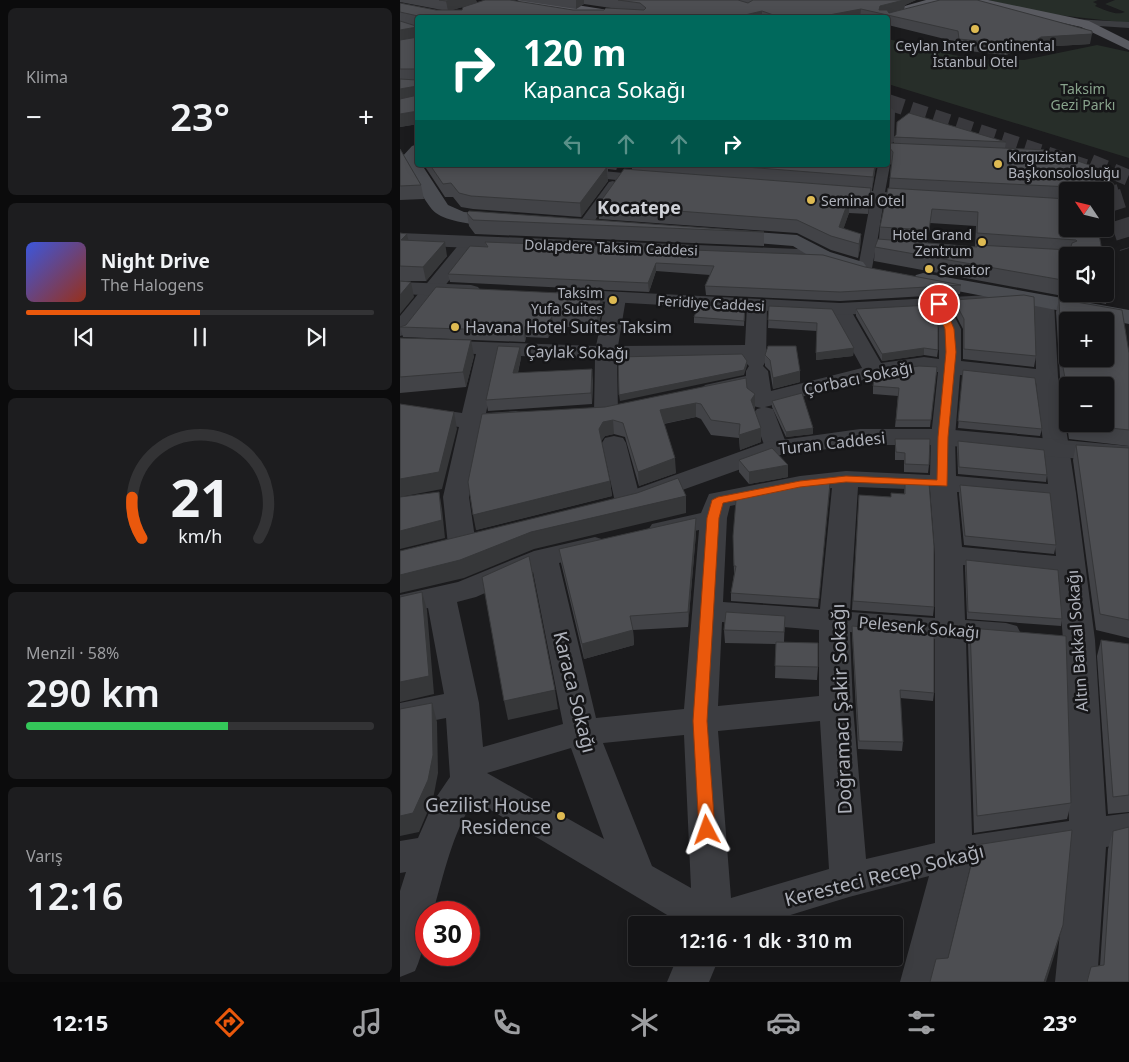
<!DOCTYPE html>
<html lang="tr">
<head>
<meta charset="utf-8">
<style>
  body { margin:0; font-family:"Noto Sans",sans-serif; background:#1d1d1f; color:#f1f3f6; height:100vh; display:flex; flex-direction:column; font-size:19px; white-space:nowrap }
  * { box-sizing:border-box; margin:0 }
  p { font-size:16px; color:#9d9ea1 }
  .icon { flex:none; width:28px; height:28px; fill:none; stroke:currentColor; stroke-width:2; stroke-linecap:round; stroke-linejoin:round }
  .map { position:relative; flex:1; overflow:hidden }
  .panel { display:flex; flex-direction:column; gap:8px; padding:8px; background:#0b0b0c; width:400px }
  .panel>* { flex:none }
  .banner { position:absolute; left:15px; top:15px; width:475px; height:152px; border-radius:5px; box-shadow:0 2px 12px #0003,0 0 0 1px #333335; background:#00695c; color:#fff; overflow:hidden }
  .needle { width:32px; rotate:305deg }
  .buttons { position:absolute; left:659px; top:182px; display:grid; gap:10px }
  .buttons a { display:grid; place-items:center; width:55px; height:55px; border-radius:5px; background:#141416; box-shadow:0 2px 12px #0003,0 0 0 1px #333335; font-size:25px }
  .speed { position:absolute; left:15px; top:901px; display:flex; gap:10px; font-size:25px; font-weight:700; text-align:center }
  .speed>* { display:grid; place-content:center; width:65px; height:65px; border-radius:50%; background:#141416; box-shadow:0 2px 12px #0003,0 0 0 1px #333335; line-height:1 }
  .speed .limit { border:8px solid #d22; background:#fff; color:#111 }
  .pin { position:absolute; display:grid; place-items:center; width:42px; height:42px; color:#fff; margin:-21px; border:2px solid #fff; border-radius:50%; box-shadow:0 1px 5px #0007 }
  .me { position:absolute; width:55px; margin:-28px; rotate:356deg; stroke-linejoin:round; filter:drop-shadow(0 0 4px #0008) }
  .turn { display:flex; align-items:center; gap:18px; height:105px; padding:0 25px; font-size:22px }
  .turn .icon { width:65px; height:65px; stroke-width:2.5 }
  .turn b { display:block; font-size:35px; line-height:42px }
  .lanes { display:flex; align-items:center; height:48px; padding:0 25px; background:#0003; justify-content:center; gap:25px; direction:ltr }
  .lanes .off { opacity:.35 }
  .big { font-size:38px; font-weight:600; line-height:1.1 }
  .panel .card { flex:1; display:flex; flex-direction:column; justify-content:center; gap:8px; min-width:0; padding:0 18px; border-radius:8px; background:#1d1d1f }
  .panel .dial { align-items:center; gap:0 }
  .dial svg { height:130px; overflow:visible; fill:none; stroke:#333335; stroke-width:7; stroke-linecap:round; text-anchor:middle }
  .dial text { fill:#f1f3f6; stroke:none }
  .song { display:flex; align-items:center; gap:15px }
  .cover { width:60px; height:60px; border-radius:8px; background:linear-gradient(135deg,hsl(230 70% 55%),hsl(10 70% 35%)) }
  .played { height:5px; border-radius:2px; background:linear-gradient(90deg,#ea580c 50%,#333335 50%) }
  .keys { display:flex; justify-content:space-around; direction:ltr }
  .heat { display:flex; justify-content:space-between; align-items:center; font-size:28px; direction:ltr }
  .charge { height:8px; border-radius:4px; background:linear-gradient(90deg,#34c759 58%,#333335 0) }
  .trip { position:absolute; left:228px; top:916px; width:275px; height:50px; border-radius:5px; background:#141416; box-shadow:0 2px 12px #0003,0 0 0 1px #333335; font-weight:600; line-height:50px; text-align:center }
  .dock { display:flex; height:80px; justify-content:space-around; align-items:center; background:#080809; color:#9d9ea1 }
  .dock .icon { width:35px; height:35px }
  .dock .selected { color:#ea580c }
  .dock b { font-size:22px; color:#f1f3f6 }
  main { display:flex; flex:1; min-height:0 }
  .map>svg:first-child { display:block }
  .green { fill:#272e29 }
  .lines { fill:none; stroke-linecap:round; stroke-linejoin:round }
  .primary-tunnel-far1 { stroke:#39393d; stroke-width:16; stroke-dasharray:16 8; stroke-linecap:butt }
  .primary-tunnel { stroke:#39393d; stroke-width:19; stroke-dasharray:19 10; stroke-linecap:butt }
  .pedestrian { fill:#3c3d41; fill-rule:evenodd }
  .minor { fill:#3c3d41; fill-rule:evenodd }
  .tertiary { fill:#3c3d41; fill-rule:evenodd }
  .secondary { fill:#4a4c51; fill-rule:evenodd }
  .primary { fill:#595a60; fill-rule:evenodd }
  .wall { fill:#424347; fill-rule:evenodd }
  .shaded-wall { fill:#363739 }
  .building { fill:#4d4e52; stroke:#363739; fill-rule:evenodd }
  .route { fill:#ea580c; stroke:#983908 }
  .poi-dot { fill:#deba52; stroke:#161618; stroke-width:2 }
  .labels { text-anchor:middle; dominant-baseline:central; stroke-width:5; stroke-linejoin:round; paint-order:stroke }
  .far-poi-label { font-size:14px; fill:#afb2bb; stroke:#161618; text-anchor:start }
  .far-park-label { font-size:14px; fill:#88a38c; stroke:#161618 }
  .far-street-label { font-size:14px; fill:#afb2bb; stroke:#161618 }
  .poi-label { font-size:16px; fill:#afb2bb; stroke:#161618; text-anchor:start }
  .street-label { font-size:16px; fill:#afb2bb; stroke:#161618 }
  .far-district-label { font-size:18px; font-weight:bold; fill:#cfd1d7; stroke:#161618 }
  .near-street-label { font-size:19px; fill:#afb2bb; stroke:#161618 }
  .near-poi-label { font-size:19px; fill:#afb2bb; stroke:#161618; text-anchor:end }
</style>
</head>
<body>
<main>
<section class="panel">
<div class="card"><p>Klima</p>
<div class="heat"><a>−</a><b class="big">23°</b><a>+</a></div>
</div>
<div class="card">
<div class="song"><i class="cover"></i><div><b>Night Drive</b><p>The Halogens</p></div></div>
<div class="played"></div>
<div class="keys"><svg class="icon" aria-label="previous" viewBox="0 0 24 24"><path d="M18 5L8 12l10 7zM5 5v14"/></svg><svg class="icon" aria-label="pause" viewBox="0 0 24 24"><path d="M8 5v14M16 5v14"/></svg><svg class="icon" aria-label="next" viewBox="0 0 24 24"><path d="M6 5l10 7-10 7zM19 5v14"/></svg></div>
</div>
<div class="card dial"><svg viewBox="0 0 100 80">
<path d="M14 69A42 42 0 1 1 86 69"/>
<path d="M14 69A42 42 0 0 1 8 44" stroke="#ea580c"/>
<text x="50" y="56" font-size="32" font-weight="700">21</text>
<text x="50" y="72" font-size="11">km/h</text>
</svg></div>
<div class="card"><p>Menzil · 58%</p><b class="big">290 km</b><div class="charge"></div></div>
<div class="card"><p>Varış</p><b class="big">12:16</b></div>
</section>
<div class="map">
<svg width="729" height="982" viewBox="0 0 729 982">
  <rect width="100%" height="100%" fill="#1b1b1d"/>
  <g class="green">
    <path d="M588 0H698L693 2 697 4 695 6C705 10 716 16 725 12L705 4 715 0H729V23L649 14Z"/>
    <path d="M488 39 553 55 579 59 624 60 697 45 729 52V158L488 84Z"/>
  </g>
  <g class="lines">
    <g class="primary-tunnel-far1">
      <path d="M488 102 688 168 707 180 711 193"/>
      <path d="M691 162 729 178"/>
    </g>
    <path class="primary-tunnel" d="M711 192 729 248"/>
    <g class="pedestrian">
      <path d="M488 106 495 111 494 142 488 145Z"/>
      <path d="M488 162 490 165 485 192 513 194 519 198 513 202 484 200 477 243 502 245 509 249 502 253 475 252 472 268 465 272 458 268 471 199 445 197 439 193 445 189 473 191 478 165H488Z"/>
      <path d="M181 169 246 175 252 179 246 183 177 176 175 173 177 170Z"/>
      <path d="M213 181 219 185 189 229H179L177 226 179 223 209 182Z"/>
    </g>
    <g class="minor">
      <path d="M673 19 729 22V28L669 24 667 22Z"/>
      <path d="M71 236 77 237 80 241 77 245 7 334 0 336V316L65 237Z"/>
      <path d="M216 292 223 294 226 298 218 346 345 345 347 305 350 301 357 299 364 301 367 305 366 361 363 366 368 371 371 391 462 368 430 309 433 305 440 303 447 305 450 309 481 363 524 357 539 359V329L529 304 532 300 539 298 546 300 561 329V361L636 369 634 302 637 298 644 296 651 298 654 302 658 377 676 493 695 640 706 816 729 813V843L706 847 697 982H655L668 853 570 868 542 982H500L529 876 449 897 358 925H284L74 800C52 834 44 874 33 912H26C26 934 24 951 15 971L0 977V891L6 872 0 873V841L18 838 35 799 50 777 46 718 0 727V703L44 694 28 608 0 615V595L58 582 134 551 195 537 205 540 209 546 205 552 159 563 196 718 284 709 299 530 262 538 252 536 248 530 252 524 301 513 309 494 400 476 446 471 530 475 531 437 538 372C487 367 416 394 365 407L373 409 388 448 385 453 376 455 367 453 353 414 357 409 361 408 353 406 349 401 348 390 313 397 305 395 301 390 305 385 346 376V371L349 366 344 361V358L217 359 218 412 214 417 206 419 198 417 194 412 195 359 98 355 86 413 116 411 124 413 128 418 124 423 83 427 69 497 76 545 72 551 62 554 52 551 48 545 43 497 59 427 0 418V404L62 413 76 354 0 351V339L196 346 206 298 209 294ZM560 375 636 383 648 484 556 476 555 437ZM458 487 530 490 535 555V618L450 612ZM432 488 420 609 323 602 327 518 330 506 400 492ZM557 492 650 500 656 556 562 547ZM563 565 658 575 663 640 669 821 572 835 566 641 606 645 617 642 621 634 617 626 606 623 565 620ZM133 572 163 724 83 747 79 703 57 602 76 597ZM322 622 419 630V696L318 706ZM450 632 535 639V843L466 859 453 707ZM420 721 429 869 331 898 318 731ZM284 735 291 888 252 866 203 743ZM171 748 204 839 87 773Z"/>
      <path d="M214 436 223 438 226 443 241 502 237 508 228 510 219 508 215 502 202 443 205 438Z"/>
      <path d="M277 958H319L309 982H267Z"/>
    </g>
    <g class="tertiary">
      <path d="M0 233 423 250 430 252 433 256 430 260 423 262 0 245Z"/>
      <path d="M0 282 71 285 78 287 81 291 78 295 71 297 0 294Z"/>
      <path d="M164 289 440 303 590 295 597 297 601 301 597 305 590 307 440 315 157 299 154 295 157 291Z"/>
      <path d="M460 429H543L729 446V462L655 457 543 445H460L380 455 246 503 236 501 232 495 236 489 367 442Z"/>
    </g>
    <g class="secondary">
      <path d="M18 144V165H22L48 205 64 212 112 216 114 220 112 224C94 228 51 224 36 213 27 207 8 170 1 158L12 146Z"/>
      <path d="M325 230 397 235 430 252 463 262 466 266 463 270 456 272 416 260 393 246 318 240 316 236 318 232Z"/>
      <path d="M523 273 729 310V324L516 283 513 279 516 275Z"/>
    </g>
    <g class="primary">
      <path d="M117 0H145L240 15 245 18H214L123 3Z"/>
      <path d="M526 0H545L543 2 483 18H462Z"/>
      <path d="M566 0H588L689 21 729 41V50L681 27 572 3Z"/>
    </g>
  </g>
  <g class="wall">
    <path d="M0 0H76L77 3 52 10H204L211 8 184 4 176 9 116 0H516L505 5 504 9 690 44 640 47 632 52 615 51 606 55 577 52 558 49 557 42 488 25V18H18V124L0 127V3L36 10H42L0 2Z"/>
    <path d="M494 137 606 142 605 148 697 190V191H668V229H698L668 256V294H705V268L709 288 706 304 474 261 475 247 479 239 480 227 489 188 491 165 488 160 489 143H494ZM530 223 576 226 575 247 528 243Z"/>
    <path d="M0 149 21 185 24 199 0 200Z"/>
    <path d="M24 165H219L216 170 208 169V181L181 217 73 209 61 207 53 197H45Z"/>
    <path d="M228 165H476L468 214 449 213 443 229 461 234 460 248 458 258 431 250 397 233 199 219 198 205 232 170V167Z"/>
    <path d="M67 213 364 232V246L75 234 69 226Z"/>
    <path d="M0 233 7 234 8 240 47 256 26 281H0Z"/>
    <path d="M85 242 465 267 561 285 560 294 440 301 306 295 305 286 310 275 256 271 249 292 50 282 48 274 86 247Z"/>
    <path d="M659 299 729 353V446L669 439 660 377 656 312ZM668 386 705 424H668Z"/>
    <path d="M554 300 636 356 634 367 563 359V329L553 310Z"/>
    <path d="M203 306 198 327H154L148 338 126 337 125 342 3 337 0 327Z"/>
    <path d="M369 306 432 309 454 348 453 356 416 360 417 331 368 328Z"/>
    <path d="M345 307 344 326 294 323V317Z"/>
    <path d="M456 309 538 350 537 357 524 355 482 361 456 316Z"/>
    <path d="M0 338 74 356 66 387 0 393Z"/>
    <path d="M120 347 121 358 118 373 193 380 192 404 88 411 86 400Z"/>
    <path d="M365 355 400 371V382L373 389 370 371 365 366Z"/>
    <path d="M537 367 530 427H495L498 396 473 394V386Z"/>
    <path d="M563 370 642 429 640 436 558 428Z"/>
    <path d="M347 388 355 394 354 409 361 442 340 450 339 438 311 435 301 419 296 417 264 424 276 473 239 486 225 437 214 434 205 436 201 441 210 481 212 496 76 530 205 407Z"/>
    <path d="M372 401 413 428V434L386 437 372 407Z"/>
    <path d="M495 439 529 465 528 473 504 472V460H495Z"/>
    <path d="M558 441 647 475 646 482 558 474 557 448Z"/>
    <path d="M676 445 729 448V638L696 630 673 460Z"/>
    <path d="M339 460 388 465V477L349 484 339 472Z"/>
    <path d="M505 482 534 607 533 616 452 610 459 495 491 497 504 494Z"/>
    <path d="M430 483 418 607 331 601V593L334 574 333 536Z"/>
    <path d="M560 485 656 545 654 554 564 545 559 494Z"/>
    <path d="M296 518V533L288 627 233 630 234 645 184 659 161 563 159 549Z"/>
    <path d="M566 560 662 619 661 626 567 619 565 567Z"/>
    <path d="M385 616 384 642 418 667 417 680 375 678 376 644 325 643 324 630Z"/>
    <path d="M452 626 534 693 533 701 500 698 503 742 502 751 458 749 452 634Z"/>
    <path d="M570 628 671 803 667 819 574 833 568 644Z"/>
    <path d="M701 640 729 644V812L708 814 697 656Z"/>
    <path d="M713 831 729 982H686L691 967 700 966 708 849Z"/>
  </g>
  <g class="shaded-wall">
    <path d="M51 0H76L77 3 48 11 46 1Z"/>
    <path d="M176 0H184V4L176 9Z"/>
    <path d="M504 0H516L505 5 504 9 486 14 479 13 480 6Z"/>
    <path d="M461 9 460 18H413Z"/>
    <path d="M362 11V18H332Z"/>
    <path d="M17 27 18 38 0 41V30Z"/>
    <path d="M692 34 690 44 640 47 632 52 633 42 641 37Z"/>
    <path d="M616 41 615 51 606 55 607 44Z"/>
    <path d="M17 86 18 98 0 101V89Z"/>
    <path d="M18 111V124L0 127V114Z"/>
    <path d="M216 165H219L216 170Z"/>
    <path d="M475 165H476L472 190 473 177Z"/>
    <path d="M207 167 208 181 181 217 180 203Z"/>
    <path d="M471 188V201L468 214 469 201Z"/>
    <path d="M449 199V213L440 239 439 227Z"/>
    <path d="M7 234 10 247 1 240Z"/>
    <path d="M461 234 460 248 458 258 459 244Z"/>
    <path d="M45 242 47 256 26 281 23 267Z"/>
    <path d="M256 263V271L249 292 248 283Z"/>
    <path d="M11 282 14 297 0 314V295Z"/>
    <path d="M202 295 203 306 198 327 197 316Z"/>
    <path d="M152 316 154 327 148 338 147 327Z"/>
    <path d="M125 326 126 337 125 342 124 331Z"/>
    <path d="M71 340 74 356 66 387 63 372Z"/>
    <path d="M120 347 121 358 115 384 113 373Z"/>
    <path d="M454 348 453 356 416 360V353Z"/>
    <path d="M524 348V355L482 361V354Z"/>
    <path d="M347 361V366L344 375 220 401 219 395Z"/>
    <path d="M192 369 193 380 192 404 191 393Z"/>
    <path d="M400 371V382L373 389V378Z"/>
    <path d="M355 394V408L351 415V400Z"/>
    <path d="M296 403V417L261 424 260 410Z"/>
    <path d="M54 412 57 429 42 489 0 497V479Z"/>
    <path d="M213 420 214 434 205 436 200 443 199 429 203 422Z"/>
    <path d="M361 428V442L340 450 339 435Z"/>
    <path d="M413 428V434L386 437V432Z"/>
    <path d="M275 458 276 473 239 486 238 472Z"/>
    <path d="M388 465V477L349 484V472Z"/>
    <path d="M210 481 212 496 76 530 73 515Z"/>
    <path d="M430 483V490L418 607 419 599Z"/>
    <path d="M39 492 42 509 45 538 0 549V531Z"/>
    <path d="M286 496V513L134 549 64 578 0 593V575L131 532Z"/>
    <path d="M296 518V533L288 627V612Z"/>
    <path d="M22 592 27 610 34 694 0 702V682Z"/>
    <path d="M233 630 234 645 184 659 182 644Z"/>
    <path d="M155 690 158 709 108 720 104 701Z"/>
    <path d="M32 703 37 722 38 773 33 799 19 832 0 836V816Z"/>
    <path d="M663 925 656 950 646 982H644Z"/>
  </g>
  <g class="building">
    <path d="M39 0H51L46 1Z"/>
    <path d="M85 0H110L173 10H204L206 8 244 10 246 8 240 3 218 0H338L348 3 353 0H504L480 6 479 10H487L489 13 540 0H577L692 31V34L641 37 633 42 616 41 607 44 578 41 559 39 558 31 461 9 413 18H382L362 11 332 18H18V16L0 12V3L36 10H62L63 7Z"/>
    <path d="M0 21 16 26 18 24V28L17 27 0 30Z"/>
    <path d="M18 37V91L17 86 0 89V79L17 80V69H0V40Z"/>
    <path d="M18 95V111L0 114V99Z"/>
    <path d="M509 113 606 142 494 137 496 135 497 122Z"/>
    <path d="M488 130 489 143 647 150 692 166 697 190H692V191H671L670 187 490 178 493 152 489 147 488 149Z"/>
    <path d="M0 149 21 185 0 186Z"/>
    <path d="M30 165H177L207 167 180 203 71 196 59 193 51 183 43 184Z"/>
    <path d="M320 165H475L473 177Z"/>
    <path d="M224 169 471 188 469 201 449 199 439 227 461 234 459 244 431 236 397 220 198 205Z"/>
    <path d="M488 188 668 199V229H698L703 256H668V281L475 247 478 239 577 247V245L670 250 672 243 677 241 676 240 577 233 578 212 532 209 529 230 480 227Z"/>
    <path d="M69 211 364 232 73 220 67 213Z"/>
    <path d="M0 233 7 234 1 240 45 242 23 267 0 266Z"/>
    <path d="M85 242 423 255 465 267 561 285 440 292 305 286 314 266 256 263 248 283 48 274 70 246 88 247Z"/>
    <path d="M705 268 709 288H705Z"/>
    <path d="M0 281 11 282 0 295Z"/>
    <path d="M36 287 202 295 197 316H152L147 327 125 326 124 331 0 327 6 325Z"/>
    <path d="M624 295 634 297 636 356 564 349V319L554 300Z"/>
    <path d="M659 299 722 310 729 353V430L673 424H705V386H668V394L662 362ZM668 321H705V359H668Z"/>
    <path d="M299 305 345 307 344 321 294 317Z"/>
    <path d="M531 305 538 322V350L524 348 482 354 456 309Z"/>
    <path d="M369 306 432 309 454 348 416 353 417 323 368 320Z"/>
    <path d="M0 338 71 340 63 372 0 377Z"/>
    <path d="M98 346 120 347 113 373 192 369 191 393 86 400Z"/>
    <path d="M368 346H396L400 371 373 378 370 360 365 355Z"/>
    <path d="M342 354 347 361 344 370 219 395 218 357Z"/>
    <path d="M519 366 537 367 531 420H496L499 388 473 386 475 372Z"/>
    <path d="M563 370 635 378 642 429 558 421Z"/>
    <path d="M346 378 347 388 355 394 351 400 361 428 339 435 340 424 311 420 301 404 296 403 260 410 275 458 238 472 223 423 213 420 203 422 199 429 210 481 73 515 68 482 82 414 205 407Z"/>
    <path d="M402 393 413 428 386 432 372 401Z"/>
    <path d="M0 404 54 412 39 472 0 479Z"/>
    <path d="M495 439H530L529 465 505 464V453L496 452Z"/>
    <path d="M558 441 644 450 647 475 559 467Z"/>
    <path d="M676 445 729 448V620L700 614Z"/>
    <path d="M372 448 388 465 349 472 339 460Z"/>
    <path d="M278 478 286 496 131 532 60 560 0 575V551L237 493Z"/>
    <path d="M505 482 529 483 534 546V607L453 601 459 495 491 497V493L505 494Z"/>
    <path d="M430 483 419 599 331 593 336 566H334L333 536 336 500 400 486Z"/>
    <path d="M560 485 650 493 656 545 565 536Z"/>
    <path d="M39 492 42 520 0 531V497Z"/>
    <path d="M296 518 288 612 230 616 233 630 182 644 159 549Z"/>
    <path d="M129 556 155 690 104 701 82 577Z"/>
    <path d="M566 560 658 570 662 619 568 612Z"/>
    <path d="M22 592 29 676 0 682V597Z"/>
    <path d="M326 612 385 616 384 632 324 630Z"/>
    <path d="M452 626 534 633V693L500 690 503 742 459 741Z"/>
    <path d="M570 628 666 636 671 803 577 816Z"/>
    <path d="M701 640 729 644V795L713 797Z"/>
    <path d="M376 642 418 643V667L375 666Z"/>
    <path d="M32 703 33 755 28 780 13 813 0 816V709Z"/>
    <path d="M729 827V982H687L691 967 704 965 713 831Z"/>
    <path d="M672 830 663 925 644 982H530L536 959 548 958 576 845Z"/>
  </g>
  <path class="route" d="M539 301 544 304 554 329 556 352 548 437 547 486 446 482 400 487 323 503 319 518 307 721 315 830 313 835 307 837 301 835 299 830 293 721 307 518 312 500 318 497 400 481 446 476 537 480 538 437 546 352 545 329 535 304Z"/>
  <g class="poi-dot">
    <circle cx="575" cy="29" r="5"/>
    <circle cx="598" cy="164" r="5"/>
    <circle cx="411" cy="200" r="5"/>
    <circle cx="582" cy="242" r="5"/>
    <circle cx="529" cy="269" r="5"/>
    <circle cx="213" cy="300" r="5"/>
    <circle cx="55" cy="327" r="5"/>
    <circle cx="161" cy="816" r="5"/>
  </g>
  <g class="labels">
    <g class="far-poi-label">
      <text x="575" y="45" text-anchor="middle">Ceylan Inter Continental<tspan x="575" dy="16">İstanbul Otel</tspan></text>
      <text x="608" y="156">Kırgızistan<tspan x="608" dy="16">Başkonsolosluğu</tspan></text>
      <text x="421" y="200">Seminal Otel</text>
      <text x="572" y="234" text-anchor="end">Hotel Grand<tspan x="572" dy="16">Zentrum</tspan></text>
      <text x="539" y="269">Senator</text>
      <text x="203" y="292" text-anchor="end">Taksim<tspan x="203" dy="16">Yufa Suites</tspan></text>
    </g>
    <g class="far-park-label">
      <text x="683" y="88">Taksim<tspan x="683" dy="16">Gezi Parkı</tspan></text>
    </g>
    <g class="far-street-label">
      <text transform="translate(211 247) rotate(2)">Dolapdere Taksim Caddesi</text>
      <text transform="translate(311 303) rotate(3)">Feridiye Caddesi</text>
    </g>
    <g class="poi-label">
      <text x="65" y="327">Havana Hotel Suites Taksim</text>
    </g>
    <g class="street-label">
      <text transform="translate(177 352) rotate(1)">Çaylak Sokağı</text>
      <text transform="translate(458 378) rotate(-12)">Çorbacı Sokağı</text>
      <text transform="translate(432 443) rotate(-6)">Turan Caddesi</text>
      <text transform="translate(519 627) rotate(5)">Pelesenk Sokağı</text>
      <text transform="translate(677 641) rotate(-94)">Altın Bakkal Sokağı</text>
    </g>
    <g class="far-district-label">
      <text x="239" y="207">Kocatepe</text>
    </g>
    <g class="near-street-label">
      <text transform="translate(175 692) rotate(76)">Karaca Sokağı</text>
      <text transform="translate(441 709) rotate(-92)">Doğramacı Şakir Sokağı</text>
      <text transform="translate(484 875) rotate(-14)">Keresteci Recep Sokağı</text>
    </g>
    <g class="near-poi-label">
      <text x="151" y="805">Gezilist House<tspan x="151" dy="22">Residence</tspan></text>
    </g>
  </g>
</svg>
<div class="buttons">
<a><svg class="needle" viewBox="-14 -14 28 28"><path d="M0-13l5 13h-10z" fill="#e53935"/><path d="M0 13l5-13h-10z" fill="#9d9ea1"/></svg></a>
<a><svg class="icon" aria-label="sound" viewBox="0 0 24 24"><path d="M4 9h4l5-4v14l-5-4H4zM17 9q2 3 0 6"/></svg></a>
<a>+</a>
<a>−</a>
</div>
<div class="speed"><div class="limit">30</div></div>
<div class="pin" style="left:539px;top:304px;background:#d93025"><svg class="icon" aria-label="arrive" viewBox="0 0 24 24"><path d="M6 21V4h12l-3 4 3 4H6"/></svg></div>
<svg class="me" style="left:307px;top:830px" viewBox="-20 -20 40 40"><path d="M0-17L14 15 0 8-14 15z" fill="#ea580c" stroke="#fff" stroke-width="4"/></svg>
<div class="trip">12:16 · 1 dk · 310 m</div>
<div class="banner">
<div class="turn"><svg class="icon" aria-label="right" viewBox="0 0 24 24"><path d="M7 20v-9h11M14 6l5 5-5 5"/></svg><div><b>120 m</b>Kapanca Sokağı</div></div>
<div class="lanes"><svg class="icon off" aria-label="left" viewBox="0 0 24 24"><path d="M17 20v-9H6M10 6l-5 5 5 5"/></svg><svg class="icon off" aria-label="ahead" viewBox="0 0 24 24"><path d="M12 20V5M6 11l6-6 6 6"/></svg><svg class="icon off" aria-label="ahead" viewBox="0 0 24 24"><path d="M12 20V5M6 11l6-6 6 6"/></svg><svg class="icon" aria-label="right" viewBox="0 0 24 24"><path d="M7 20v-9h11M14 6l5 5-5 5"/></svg></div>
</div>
</div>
</main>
<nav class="dock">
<b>12:15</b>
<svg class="icon selected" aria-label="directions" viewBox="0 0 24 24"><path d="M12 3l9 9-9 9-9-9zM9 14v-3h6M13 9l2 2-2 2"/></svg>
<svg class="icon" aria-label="music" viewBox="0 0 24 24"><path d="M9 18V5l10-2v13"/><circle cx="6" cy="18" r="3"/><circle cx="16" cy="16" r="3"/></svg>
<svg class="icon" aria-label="phone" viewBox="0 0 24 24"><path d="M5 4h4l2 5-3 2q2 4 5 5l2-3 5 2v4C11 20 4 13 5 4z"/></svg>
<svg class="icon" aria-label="climate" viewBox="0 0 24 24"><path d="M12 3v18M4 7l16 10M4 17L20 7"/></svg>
<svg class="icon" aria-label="car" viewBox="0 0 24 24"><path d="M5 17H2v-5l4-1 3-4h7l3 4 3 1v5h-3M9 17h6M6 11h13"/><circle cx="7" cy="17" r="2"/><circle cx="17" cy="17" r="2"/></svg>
<svg class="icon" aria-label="filters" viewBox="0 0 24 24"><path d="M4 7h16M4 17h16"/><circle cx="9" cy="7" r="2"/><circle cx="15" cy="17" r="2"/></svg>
<b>23°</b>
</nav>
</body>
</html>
